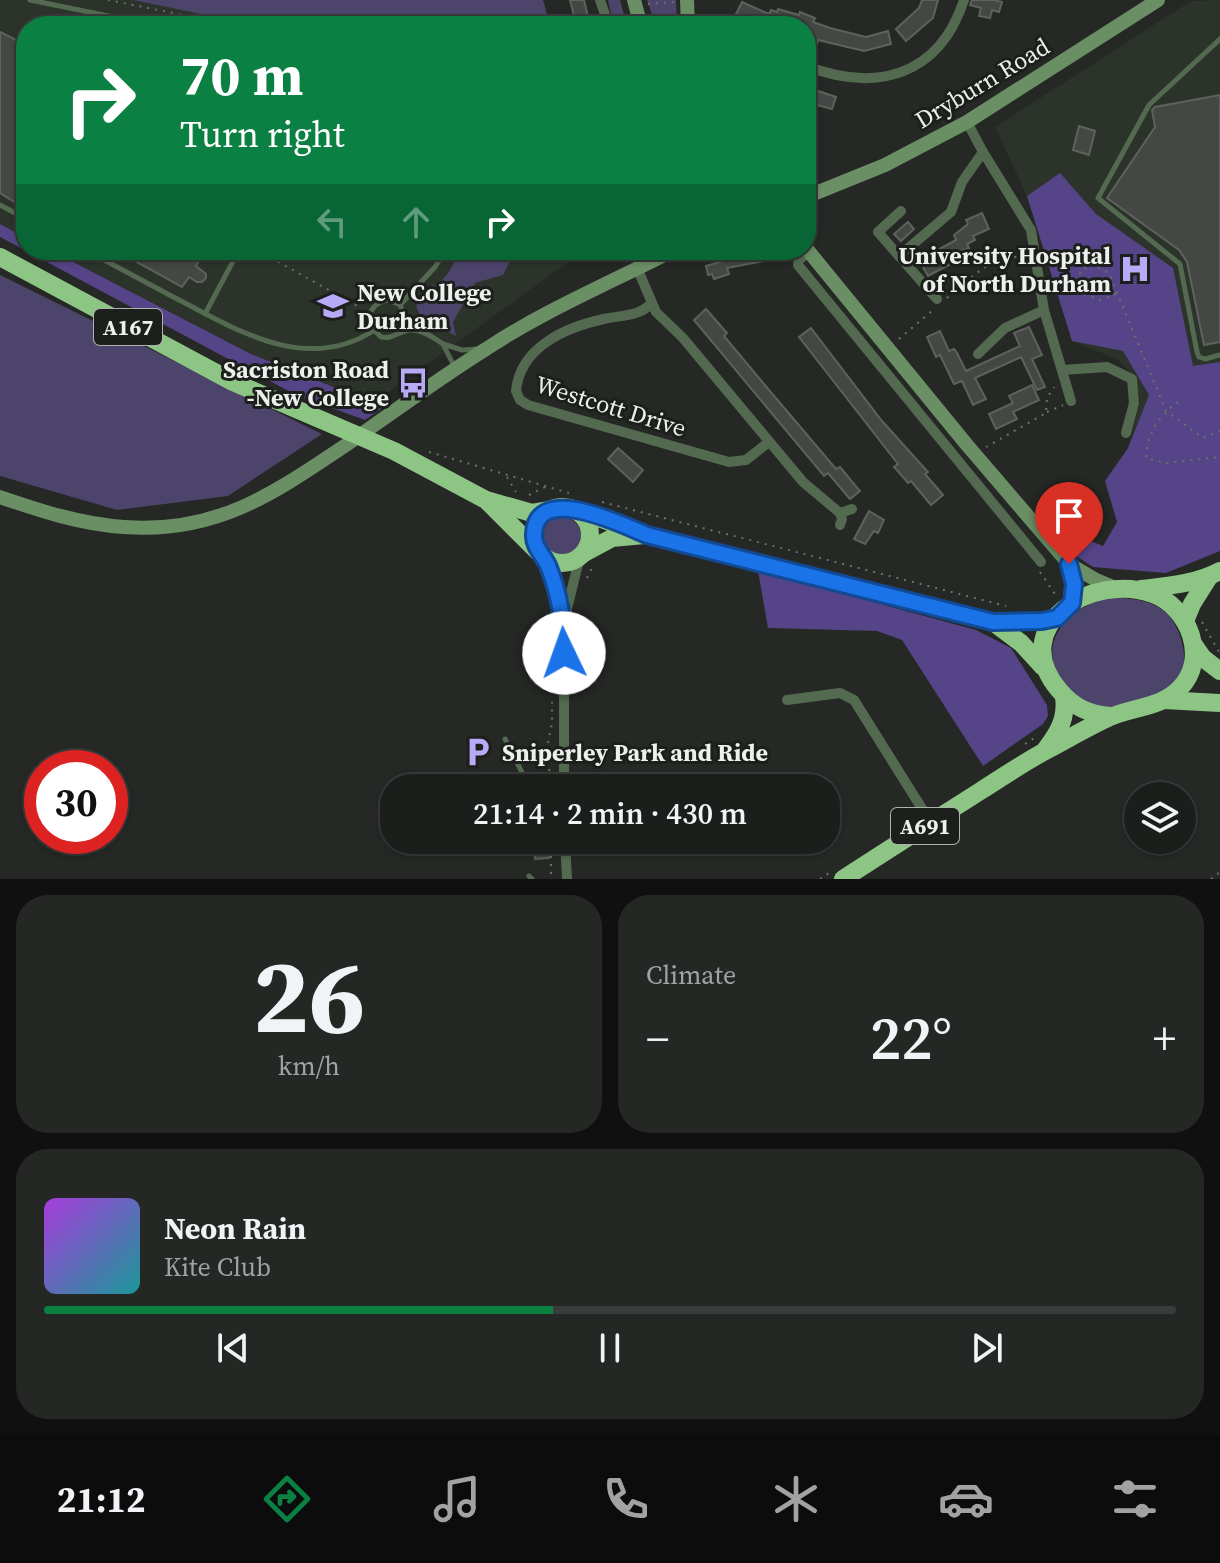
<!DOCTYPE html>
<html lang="en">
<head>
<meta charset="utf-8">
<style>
  body { margin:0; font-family:"Source Serif 4",serif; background:#252725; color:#f1f3f6; height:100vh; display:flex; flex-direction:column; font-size:30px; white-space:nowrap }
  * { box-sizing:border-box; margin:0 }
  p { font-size:26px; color:#a0a2a3 }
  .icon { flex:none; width:44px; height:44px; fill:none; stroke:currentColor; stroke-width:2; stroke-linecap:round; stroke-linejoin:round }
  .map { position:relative; height:879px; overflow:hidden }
  .sheet { display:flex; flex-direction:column; gap:16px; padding:16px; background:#0f100f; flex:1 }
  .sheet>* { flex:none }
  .guide { position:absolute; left:16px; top:16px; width:800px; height:244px; border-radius:32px; box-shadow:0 2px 6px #0004,0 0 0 2px #3a3c3b; background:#0b8043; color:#fff; overflow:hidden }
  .controls { position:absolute; left:1124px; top:782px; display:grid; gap:16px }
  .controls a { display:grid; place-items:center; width:72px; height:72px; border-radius:50%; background:#1c1e1c; box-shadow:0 2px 6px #0004,0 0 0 2px #3a3c3b; font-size:40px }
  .speed { position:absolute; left:24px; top:750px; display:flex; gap:16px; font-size:40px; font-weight:700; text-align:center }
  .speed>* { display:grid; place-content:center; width:104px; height:104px; border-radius:50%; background:#1c1e1c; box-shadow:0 2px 6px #0004,0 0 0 2px #3a3c3b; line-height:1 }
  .speed .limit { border:12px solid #d22; background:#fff; color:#111 }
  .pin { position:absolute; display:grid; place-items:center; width:68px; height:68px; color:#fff; margin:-82px -34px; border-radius:50% 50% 50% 0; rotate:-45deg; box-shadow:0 0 8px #0007 }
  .pin .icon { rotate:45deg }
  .me { position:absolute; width:88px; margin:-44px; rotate:357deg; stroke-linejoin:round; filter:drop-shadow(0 0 6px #0008) }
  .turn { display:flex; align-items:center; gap:28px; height:168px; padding:0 32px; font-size:36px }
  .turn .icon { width:104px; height:104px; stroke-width:2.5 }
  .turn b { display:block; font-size:56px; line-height:68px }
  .lanes { display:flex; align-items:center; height:76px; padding:0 32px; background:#0003; justify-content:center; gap:40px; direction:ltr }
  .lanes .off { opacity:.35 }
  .big { font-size:60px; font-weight:600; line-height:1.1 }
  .sheet .tile { flex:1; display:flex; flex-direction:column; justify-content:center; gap:12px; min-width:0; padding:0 28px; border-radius:32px; background:#252725 }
  .sheet .dial { align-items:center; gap:0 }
  .dial b { font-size:104px; line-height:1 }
  .song { display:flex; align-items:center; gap:24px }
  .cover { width:96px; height:96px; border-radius:12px; background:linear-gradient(135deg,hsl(280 70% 55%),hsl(180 70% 35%)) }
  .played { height:8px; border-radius:4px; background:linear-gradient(90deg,#0b8043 45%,#3a3c3b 45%) }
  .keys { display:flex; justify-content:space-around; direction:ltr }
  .heat { display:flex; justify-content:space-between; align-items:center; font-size:44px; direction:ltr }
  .sheet .tiles { flex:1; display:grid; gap:16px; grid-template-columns:1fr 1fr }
  .tile:last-child { grid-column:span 2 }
  .trip { position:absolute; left:380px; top:774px; width:460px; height:80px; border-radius:32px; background:#1c1e1c; box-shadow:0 2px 6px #0004,0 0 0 2px #3a3c3b; font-weight:600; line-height:80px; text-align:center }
  .menu { display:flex; height:128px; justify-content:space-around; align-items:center; background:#0b0c0b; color:#a0a2a3 }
  .menu .icon { width:56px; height:56px }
  .menu .current { color:#0b8043 }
  .menu b { font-size:36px; color:#f1f3f6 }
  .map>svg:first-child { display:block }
  .built { fill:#2c332b }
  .green { fill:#4d446c }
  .forest { fill:#554487 }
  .building { fill:#444743; stroke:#5e625d; stroke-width:2 }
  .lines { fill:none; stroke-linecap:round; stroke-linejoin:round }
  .path { stroke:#6d706d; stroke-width:2; stroke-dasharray:2 6; stroke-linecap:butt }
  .lane { stroke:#536a50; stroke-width:5 }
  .street { stroke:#536a50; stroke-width:10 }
  .secondary { stroke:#6b8f65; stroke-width:14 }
  .highway { stroke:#8dc684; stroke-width:18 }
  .route-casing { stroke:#114b97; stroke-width:20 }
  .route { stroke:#1a73e8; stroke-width:14 }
  .labels { text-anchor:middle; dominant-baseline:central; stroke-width:6; stroke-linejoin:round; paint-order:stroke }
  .shield { fill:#1c1f1b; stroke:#afb1af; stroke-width:2 }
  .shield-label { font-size:22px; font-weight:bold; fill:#eef0ee }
  .street-label { font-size:24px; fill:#eef0ee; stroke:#1c1f1b }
  .poi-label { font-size:24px; font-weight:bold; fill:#eef0ee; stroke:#1c1f1b; text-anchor:end }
</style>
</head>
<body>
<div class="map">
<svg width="1220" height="879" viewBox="0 0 1220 879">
  <rect width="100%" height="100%" fill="#252825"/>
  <g class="built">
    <path d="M0 0H133L178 9 180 0H543L550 26H26V238L0 224Z"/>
    <path d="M1220 0V538L1128 448 1140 401 1135 377 1117 359 1072 341 1027 196 995 127 1191 1Z"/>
    <path d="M50 250H573L574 258 375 402 251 354Z"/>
  </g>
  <g class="green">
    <path d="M133 0H543L550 26H260Z"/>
    <path d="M608 0H620L627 26 613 23Z"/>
    <path d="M647 0H676L677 26H656Z"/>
    <path d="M460 250H515L503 275 475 283 453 322 456 336 421 318 416 306 432 285 436 287 449 272Z"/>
    <path d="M0 275 322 434 228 496 117 510 0 476Z"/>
    <circle cx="562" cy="536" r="19"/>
    <path d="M1112 597C1130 599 1149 599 1164 611 1184 627 1196 678 1166 690 1154 695 1121 709 1108 708 1089 707 1079 701 1067 687 1031 645 1068 606 1112 597Z"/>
  </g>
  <g class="forest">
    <path d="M1060 173 1096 214 1173 268 1193 366 1220 362V551L1166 573 1093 567 1073 554 1079 536 1103 546 1117 522 1105 481 1128 448 1149 395 1123 351 1072 341 1027 196Z"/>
    <path d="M0 224 26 238V250H50L251 354 384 407 365 420 296 395 0 237Z"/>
    <path d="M758 571 976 630 1011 648 1047 705 1048 716 1043 724 983 766 902 640 877 631 768 628Z"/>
  </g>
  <g class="building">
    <path d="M570 0H584L588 17 575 20Z"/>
    <path d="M922 0H938L933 18 906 41 896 29 919 8Z"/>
    <path d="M972 0H994L1002 2 999 12 992 10 990 18 979 16 981 8 970 5Z"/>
    <path d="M742 2 769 14 771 10 777 12 778 9 799 15 800 12 815 18 813 22 830 28 866 37 888 31 891 44 864 51 818 40 817 44 806 40V26H763L736 14Z"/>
    <path d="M0 32 26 45V209L0 193Z"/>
    <path d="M806 87 836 97 832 109 806 102Z"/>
    <path d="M1220 95V342L1204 345 1187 262 1179 250 1107 198 1155 127 1152 110 1155 107Z"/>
    <path d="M1079 126 1095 131 1089 155 1073 150Z"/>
    <path d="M982 213 989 229 973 236 975 240 967 244 969 248 961 251 964 257 928 276 919 260 956 240 954 235 968 224 966 220Z"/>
    <path d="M908 222 914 229 901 241 894 234Z"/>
    <path d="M115 250H193L202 255 196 266 206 274V278L202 282H197L189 277 182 287Z"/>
    <path d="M746 250H762L764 261 727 268 729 274 714 279 712 274 708 275 706 266 737 257 736 252Z"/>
    <path d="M706 309 727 333 724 336 769 390 836 469 840 467 860 491 850 499 828 473 824 476 694 320Z"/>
    <path d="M1029 327 1042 355 1032 359 1045 387 1037 390 1021 357 975 378 986 399 973 405 962 381 954 384 940 355 936 357 927 337 940 331 949 351 954 349 957 353 966 371 1020 346 1014 333Z"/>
    <path d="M811 328 882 421 928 472 925 474 943 495 931 505 911 481 908 483 894 467 898 464 799 337Z"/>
    <path d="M1032 385 1039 400 1013 412 1017 419 996 429 989 414 1013 403 1009 396Z"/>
    <path d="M618 448 643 470 633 482 608 459Z"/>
    <path d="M869 511 884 520 878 533 874 531 865 544 854 539Z"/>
    <path d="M534 840H548L549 858 535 859Z"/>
  </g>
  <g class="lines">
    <g class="path">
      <path d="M108 0 238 26"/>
      <path d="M648 4 674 2"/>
      <path d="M257 250 361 308"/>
      <path d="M1116 294 1101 300 1081 293 1080 272 1092 264 1109 273 1166 411 1203 438 1220 431"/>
      <path d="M947 298 983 268 1024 254"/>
      <path d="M899 339 933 310"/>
      <path d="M1178 402C1157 418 1148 432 1146 458L1166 463 1220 457"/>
      <path d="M1047 412 1063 405"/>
      <path d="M986 447 1046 413 1047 398 1054 387"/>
      <path d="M429 452 569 493"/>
      <path d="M507 477 516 492"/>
      <path d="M529 495 545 487"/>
      <path d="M602 502 1006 606"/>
      <path d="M1040 572 1057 597"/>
      <path d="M587 578 593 566"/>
      <path d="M551 618 552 636"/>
      <path d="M1202 622 1219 652"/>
      <path d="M548 743 552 723V702"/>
      <path d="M1025 744 1036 737"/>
      <path d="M549 761 550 788"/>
      <path d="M551 840V879"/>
      <path d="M408 846 515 845"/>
      <path d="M820 879 829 873"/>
      <path d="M1211 879 1220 872"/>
    </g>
    <g class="lane">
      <path d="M30 0 158 26"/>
      <path d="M1220 39 1149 105 1098 198 1180 264 1197 352 1199 357 1205 359 1220 355"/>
      <path d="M0 205 26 219"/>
      <path d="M85 250C118 267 150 285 183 302 241 333 309 372 373 331"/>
      <path d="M400 305 435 267 446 250"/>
      <path d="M205 314 239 250"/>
      <path d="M403 331 406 318 400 305 389 300C374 302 367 312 370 326L381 337C392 339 395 334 405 331 418 327 433 337 443 344"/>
      <path d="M455 368 443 344 462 350 477 349"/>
      <path d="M505 739 530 788"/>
      <path d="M516 760 537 752 564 749"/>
      <path d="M529 876 532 879"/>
    </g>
    <g class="street">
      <path d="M600 0 609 26"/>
      <path d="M806 66C877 93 939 76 964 0"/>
      <path d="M967 122 983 152 1031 230 1044 310 1071 401"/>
      <path d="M901 211 878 232 899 256 951 212 962 182 983 152"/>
      <path d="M809 251 799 260 798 265 1041 562"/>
      <path d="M899 256 937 299"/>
      <path d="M638 270 656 312 683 338 803 482 840 513 842 519 840 525"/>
      <path d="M651 304C637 317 622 315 604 319 566 327 520 347 516 391L520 400 528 405 729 462 746 460 769 442"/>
      <path d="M978 354 1005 328 1044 310"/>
      <path d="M1062 370 1107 367 1132 379 1134 403 1126 433"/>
      <path d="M840 513 852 509"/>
      <path d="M545 557 564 620"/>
      <path d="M787 700 840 693 854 700 931 823"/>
      <path d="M564 788V621L580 556"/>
      <path d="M565 840 567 879"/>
    </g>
    <g class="secondary">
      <path d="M634 0 641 26"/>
      <path d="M687 0 688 26"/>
      <path d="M806 197 885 165 967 122 1158 0"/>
      <path d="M806 248 967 445 1069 564 1096 580 1115 588"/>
      <path d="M0 497C41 511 80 524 124 527 216 534 273 494 346 445 392 413 438 379 486 349 545 310 612 282 674 250"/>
      <path d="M1069 564 1074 584 1072 603"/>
    </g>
    <g class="highway">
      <path d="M0 257 233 382 394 451 486 500 532 513 550 510"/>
      <path d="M488 502 538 552"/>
      <circle cx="562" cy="535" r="28"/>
      <path d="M570 508 647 535 993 622 1042 621 1057 618"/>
      <path d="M584 553 612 538 644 535"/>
      <path d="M1141 589C1167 586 1196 584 1220 571"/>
      <path d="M1185 621 1192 604 1209 577"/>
      <path d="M993 622 1021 643 1043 667"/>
      <path d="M1194 645 1203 658 1220 671"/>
      <path d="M1164 700 1220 703"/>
      <path d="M1046 749C1059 732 1067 718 1064 696"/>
      <path d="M843 879C889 849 935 820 982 790 1004 776 1026 761 1049 749 1068 739 1088 727 1108 718 1131 707 1162 708 1180 688 1209 659 1189 607 1153 594 1091 571 1006 627 1059 690 1074 708 1089 714 1111 716"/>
    </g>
  </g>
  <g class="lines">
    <g class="route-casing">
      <path id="route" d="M564 653C564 623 560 596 549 568 545 556 533 548 534 534 536 482 623 525 647 535L993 622 1042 621 1057 618 1072 603 1074 584 1069 564"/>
    </g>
    <use href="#route" class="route"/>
  </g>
  <defs>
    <g id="hospital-bare" transform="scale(2.4)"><path d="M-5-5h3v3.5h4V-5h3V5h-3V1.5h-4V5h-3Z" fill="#b9aaf7" stroke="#1c1f1b" stroke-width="2.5" paint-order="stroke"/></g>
    <g id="university-bare" transform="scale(2.4)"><path d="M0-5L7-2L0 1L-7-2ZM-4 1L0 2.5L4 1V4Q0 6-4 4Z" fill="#b9aaf7" stroke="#1c1f1b" stroke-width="2.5" paint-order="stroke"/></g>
    <g id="bus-bare" transform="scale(2.4)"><path d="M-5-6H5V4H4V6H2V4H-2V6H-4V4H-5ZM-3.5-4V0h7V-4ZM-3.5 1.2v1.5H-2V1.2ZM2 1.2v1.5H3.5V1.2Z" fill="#b9aaf7" stroke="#1c1f1b" stroke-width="2.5" paint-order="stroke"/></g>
    <g id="parking-bare" transform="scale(2.4)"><path d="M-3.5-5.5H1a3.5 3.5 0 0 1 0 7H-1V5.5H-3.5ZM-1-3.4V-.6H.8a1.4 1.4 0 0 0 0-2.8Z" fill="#b9aaf7" stroke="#1c1f1b" stroke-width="2.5" paint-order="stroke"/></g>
  </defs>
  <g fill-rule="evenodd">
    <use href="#hospital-bare" x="1135" y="269"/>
    <use href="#university-bare" x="333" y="306"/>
    <use href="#bus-bare" x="413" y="383"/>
    <use href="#parking-bare" x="478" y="752"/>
  </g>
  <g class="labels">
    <g class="shield">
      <rect x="94" y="309" width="68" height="36" rx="6"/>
      <rect x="891" y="808" width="68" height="36" rx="6"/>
    </g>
    <g class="shield-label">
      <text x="128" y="327">A167</text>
      <text x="925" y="826">A691</text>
    </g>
    <g class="street-label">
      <text transform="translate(982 83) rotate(-31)">Dryburn Road</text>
      <text transform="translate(611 406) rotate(17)">Westcott Drive</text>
    </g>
    <g class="poi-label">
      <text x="1111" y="255">University Hospital<tspan x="1111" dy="28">of North Durham</tspan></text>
      <text x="357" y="292" text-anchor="start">New College<tspan x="357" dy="28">Durham</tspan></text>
      <text x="389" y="369">Sacriston Road<tspan x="389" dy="28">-New College</tspan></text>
      <text x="502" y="752" text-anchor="start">Sniperley Park and Ride</text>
    </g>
  </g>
</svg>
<div class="controls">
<a><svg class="icon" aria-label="layers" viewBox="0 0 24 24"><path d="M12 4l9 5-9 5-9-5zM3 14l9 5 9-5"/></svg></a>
</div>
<div class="speed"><div class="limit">30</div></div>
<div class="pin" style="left:1069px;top:564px;background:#d93025"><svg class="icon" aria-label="arrive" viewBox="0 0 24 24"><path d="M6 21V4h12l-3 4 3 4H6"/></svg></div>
<svg class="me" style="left:564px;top:653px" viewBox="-20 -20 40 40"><circle r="19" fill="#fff"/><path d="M0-13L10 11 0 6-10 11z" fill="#1a73e8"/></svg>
<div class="trip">21:14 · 2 min · 430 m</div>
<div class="guide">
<div class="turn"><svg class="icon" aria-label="right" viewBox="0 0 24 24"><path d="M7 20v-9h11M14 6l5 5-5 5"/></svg><div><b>70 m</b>Turn right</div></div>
<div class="lanes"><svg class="icon off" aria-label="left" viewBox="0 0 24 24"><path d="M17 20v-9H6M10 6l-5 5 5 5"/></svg><svg class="icon off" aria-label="ahead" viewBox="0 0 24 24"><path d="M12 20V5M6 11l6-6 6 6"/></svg><svg class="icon" aria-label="right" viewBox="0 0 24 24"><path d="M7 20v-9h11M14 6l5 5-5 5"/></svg></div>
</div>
</div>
<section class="sheet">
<div class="tiles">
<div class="tile dial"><b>26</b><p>km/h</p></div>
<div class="tile"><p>Climate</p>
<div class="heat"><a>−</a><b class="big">22°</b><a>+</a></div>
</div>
<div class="tile">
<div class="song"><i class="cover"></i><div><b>Neon Rain</b><p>Kite Club</p></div></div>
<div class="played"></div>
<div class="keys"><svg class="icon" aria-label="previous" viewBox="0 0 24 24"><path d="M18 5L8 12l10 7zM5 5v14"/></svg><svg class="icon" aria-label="pause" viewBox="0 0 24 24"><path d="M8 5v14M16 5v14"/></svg><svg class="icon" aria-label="next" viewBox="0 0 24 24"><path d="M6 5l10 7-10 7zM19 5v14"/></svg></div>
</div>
</div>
</section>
<nav class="menu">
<b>21:12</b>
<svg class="icon current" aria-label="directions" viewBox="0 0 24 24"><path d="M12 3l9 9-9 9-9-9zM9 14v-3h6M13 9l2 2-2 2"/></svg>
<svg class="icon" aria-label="music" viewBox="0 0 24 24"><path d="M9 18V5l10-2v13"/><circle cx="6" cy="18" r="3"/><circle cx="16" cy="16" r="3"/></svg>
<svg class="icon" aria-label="phone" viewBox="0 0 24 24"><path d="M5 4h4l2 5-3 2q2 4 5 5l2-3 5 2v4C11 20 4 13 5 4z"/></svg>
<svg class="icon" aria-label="climate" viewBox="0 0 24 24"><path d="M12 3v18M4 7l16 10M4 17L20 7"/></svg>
<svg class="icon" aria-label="car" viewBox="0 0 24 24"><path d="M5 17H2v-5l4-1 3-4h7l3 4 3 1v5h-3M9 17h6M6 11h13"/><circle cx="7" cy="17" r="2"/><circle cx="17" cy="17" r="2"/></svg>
<svg class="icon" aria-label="filters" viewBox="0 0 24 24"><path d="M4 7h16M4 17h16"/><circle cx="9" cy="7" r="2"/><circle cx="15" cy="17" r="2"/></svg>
</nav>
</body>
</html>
